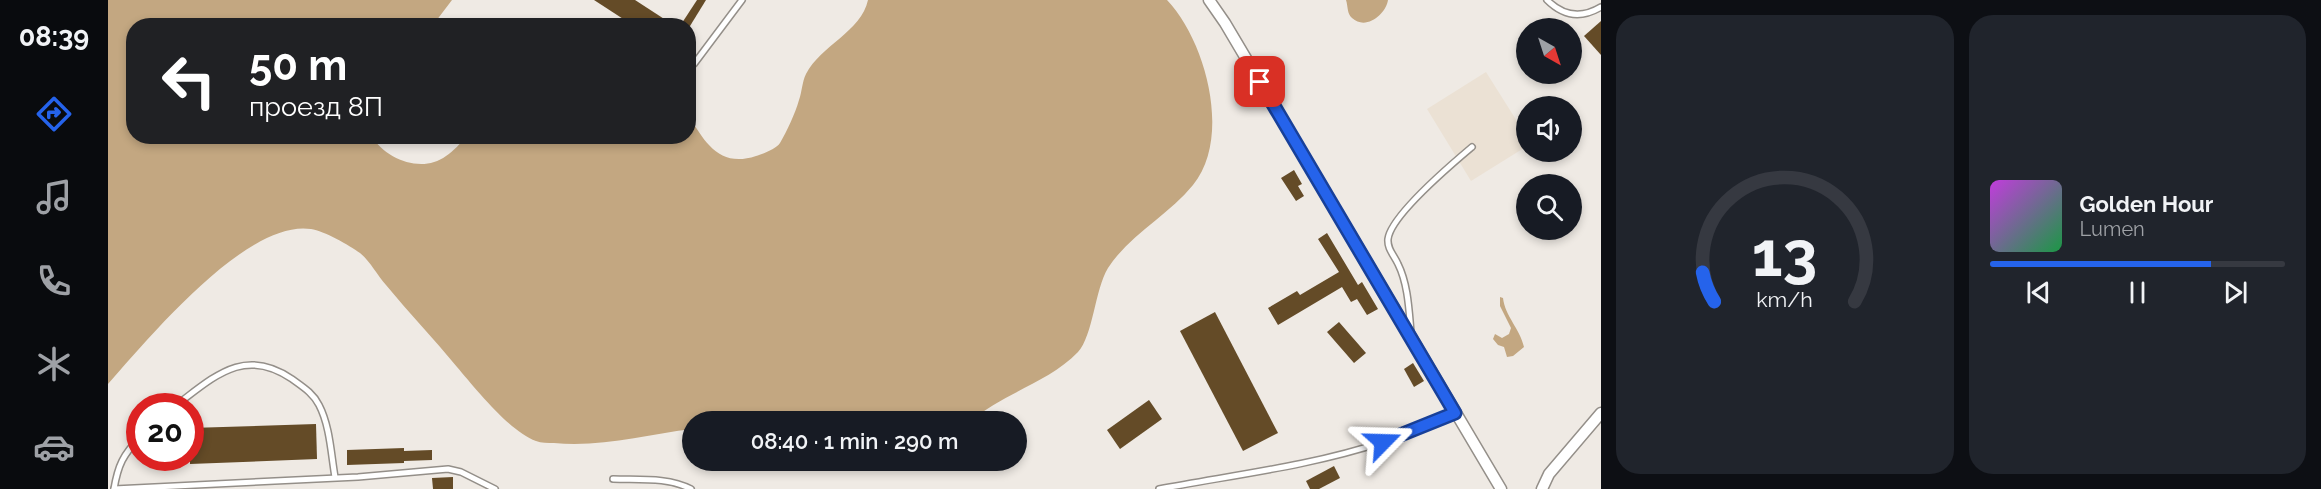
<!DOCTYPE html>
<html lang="en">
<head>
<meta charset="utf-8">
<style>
  body { margin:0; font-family:Raleway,sans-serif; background:#20242c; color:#f1f3f6; height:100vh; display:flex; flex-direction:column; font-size:22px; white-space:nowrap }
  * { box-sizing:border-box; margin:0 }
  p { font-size:20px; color:#9ea1a6 }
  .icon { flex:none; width:33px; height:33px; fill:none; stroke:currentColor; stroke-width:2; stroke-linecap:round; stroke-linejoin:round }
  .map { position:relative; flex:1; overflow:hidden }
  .sheet { display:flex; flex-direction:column; gap:15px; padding:15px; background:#0d0f14; width:720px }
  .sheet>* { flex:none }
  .hud { position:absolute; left:18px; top:18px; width:570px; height:126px; border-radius:24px; box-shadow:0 3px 9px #0003; background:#202124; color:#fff; overflow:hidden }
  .needle { width:39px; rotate:141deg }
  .fabs { position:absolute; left:1408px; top:18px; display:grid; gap:12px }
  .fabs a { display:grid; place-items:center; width:66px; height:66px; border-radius:50%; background:#171b24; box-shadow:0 3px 9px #0003; font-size:30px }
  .speed { position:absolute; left:18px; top:393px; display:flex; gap:12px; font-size:30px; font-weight:700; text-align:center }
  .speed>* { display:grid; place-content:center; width:78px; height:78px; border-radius:50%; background:#171b24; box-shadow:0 3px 9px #0003; line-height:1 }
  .speed .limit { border:9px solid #d22; background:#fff; color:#111 }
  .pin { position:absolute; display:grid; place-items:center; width:51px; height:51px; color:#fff; margin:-26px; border-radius:12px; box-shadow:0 3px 9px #0006 }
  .me { position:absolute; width:66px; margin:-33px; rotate:68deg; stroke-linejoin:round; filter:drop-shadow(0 0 4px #0008) }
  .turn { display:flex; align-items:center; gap:21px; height:126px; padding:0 24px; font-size:27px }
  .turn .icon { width:78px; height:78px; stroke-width:2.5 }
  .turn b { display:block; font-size:42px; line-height:51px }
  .sheet .tile { flex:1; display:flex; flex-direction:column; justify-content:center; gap:9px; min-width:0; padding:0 21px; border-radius:24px; background:#20242c }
  .sheet .dial { align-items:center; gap:0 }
  .dial svg { height:156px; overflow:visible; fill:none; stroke:#363941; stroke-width:7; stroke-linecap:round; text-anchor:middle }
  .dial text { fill:#f1f3f6; stroke:none }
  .song { display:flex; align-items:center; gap:18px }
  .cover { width:72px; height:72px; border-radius:9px; background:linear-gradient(135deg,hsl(290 70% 55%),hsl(140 70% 35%)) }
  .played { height:6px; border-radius:3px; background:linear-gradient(90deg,#2563eb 75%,#363941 75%) }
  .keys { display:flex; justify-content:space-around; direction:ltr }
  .sheet .tiles { flex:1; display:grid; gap:15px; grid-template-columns:repeat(2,1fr) }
  .trip { position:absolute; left:574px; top:411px; width:345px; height:60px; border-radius:30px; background:#171b24; box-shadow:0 3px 9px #0003; font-weight:600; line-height:60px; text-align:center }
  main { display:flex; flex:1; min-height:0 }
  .tab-bar { display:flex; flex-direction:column; width:108px; justify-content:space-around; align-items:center; background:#090b0e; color:#9ea1a6 }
  .tab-bar .icon { width:42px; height:42px }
  .tab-bar .current { color:#2563eb }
  .tab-bar b { font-size:27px; color:#f1f3f6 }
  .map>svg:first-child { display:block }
  .built { fill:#ebe1d4 }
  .water { fill:#c3a781 }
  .building { fill:#644b27 }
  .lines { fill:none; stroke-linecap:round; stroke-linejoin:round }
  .service-casing { stroke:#948f89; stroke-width:8 }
  .minor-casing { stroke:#948f89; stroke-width:13 }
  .service { stroke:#fff; stroke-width:5 }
  .minor { stroke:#fff; stroke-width:10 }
  .route-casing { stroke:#184099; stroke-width:15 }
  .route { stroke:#2563eb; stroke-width:10 }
</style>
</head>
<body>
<main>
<nav class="tab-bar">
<b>08:39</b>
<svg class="icon current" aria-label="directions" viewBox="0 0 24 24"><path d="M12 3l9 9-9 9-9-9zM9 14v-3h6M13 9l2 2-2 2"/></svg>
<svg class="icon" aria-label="music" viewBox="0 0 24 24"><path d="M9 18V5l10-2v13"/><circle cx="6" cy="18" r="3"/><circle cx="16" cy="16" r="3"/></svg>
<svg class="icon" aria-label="phone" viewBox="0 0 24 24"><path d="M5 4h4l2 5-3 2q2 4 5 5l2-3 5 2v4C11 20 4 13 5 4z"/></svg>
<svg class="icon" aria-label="climate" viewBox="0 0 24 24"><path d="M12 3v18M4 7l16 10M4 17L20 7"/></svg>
<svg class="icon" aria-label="car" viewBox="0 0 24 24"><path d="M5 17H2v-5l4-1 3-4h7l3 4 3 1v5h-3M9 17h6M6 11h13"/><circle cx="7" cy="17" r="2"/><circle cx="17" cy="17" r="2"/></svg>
</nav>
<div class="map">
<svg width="1493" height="489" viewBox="0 0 1493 489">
  <rect width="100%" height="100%" fill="#efeae4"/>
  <path class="built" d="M1378 72 1419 137V146L1363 181 1319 109Z"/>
  <g class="water">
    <path d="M0 0H344L325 25 26 26V136L264 137C278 159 314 174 338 156 346 151 352 143 359 137L580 136 581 116C597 143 612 168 648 156 655 154 668 149 672 143 679 131 687 114 691 100 694 92 694 82 698 74 713 45 753 32 760 0H1059C1098 41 1124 137 1085 185 1060 216 1022 234 1000 268 987 289 985 336 970 352 940 383 895 393 863 421L585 422V429C539 434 492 448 446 443 440 443 433 443 428 441 402 432 367 388 349 367 326 339 301 313 278 285 269 275 262 261 252 253 241 245 216 231 203 229 139 219 40 339 0 384Z"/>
    <path d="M1238 0H1280C1278 14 1258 31 1244 18 1239 14 1240 6 1238 0Z"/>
    <path d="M1392 297 1395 298C1397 316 1412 329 1416 347L1405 356 1399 357 1396 347 1390 345 1385 339 1387 334 1394 338 1401 334 1403 328 1392 306Z"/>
    <path d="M745 461H818C798 472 766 465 745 461Z"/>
  </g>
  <g class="building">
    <path d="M486 0H527L567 26H526Z"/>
    <path d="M589 0H598L582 26H572Z"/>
    <path d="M1493 21V55L1476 36Z"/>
    <path d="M1186 170 1194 184 1190 186 1196 196 1188 201 1173 178Z"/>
    <path d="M1219 233 1250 285 1254 282 1270 309 1259 315 1249 299 1243 302 1234 287 1170 325 1160 308 1189 291 1192 295 1231 272 1210 239Z"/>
    <path d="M1107 312 1170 433 1135 451 1072 331Z"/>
    <path d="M1231 322 1258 353 1246 363 1219 332Z"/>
    <path d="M1305 363 1316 381 1306 387 1296 369Z"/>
    <path d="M1041 400 1054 419 1012 449 999 430Z"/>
    <path d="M208 424 209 459 82 464V428Z"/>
    <path d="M296 448V451L324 450V460L296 461V463L239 465V450Z"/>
    <path d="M1226 466 1232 478 1211 489H1202L1198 481Z"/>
    <path d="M345 477V489H325L324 478Z"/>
  </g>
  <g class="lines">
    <g class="service-casing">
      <g id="service">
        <path d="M1439 0C1455 16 1473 19 1493 7"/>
        <path d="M586 64 634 0"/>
        <path d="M1303 332C1301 310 1300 284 1290 264 1286 255 1279 249 1280 239 1283 215 1345 163 1364 147"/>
        <path d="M67 406C106 377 136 346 184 379 195 387 205 393 211 405 222 426 223 454 227 477"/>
        <path d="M505 479C531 480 560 477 583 489"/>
        <path d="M6 489 250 477 340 469 353 472 387 489"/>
        <path d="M6 489C10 465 15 455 32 437"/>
        <path d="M1051 489C1125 475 1203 466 1275 442 1299 433 1323 422 1347 413"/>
      </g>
    </g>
    <g class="minor-casing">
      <g id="minor">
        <path d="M1101 0 1117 23 1393 489"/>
        <path d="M1434 489 1441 474 1493 413"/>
      </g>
    </g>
    <use href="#service" class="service"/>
    <use href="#minor" class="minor"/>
  </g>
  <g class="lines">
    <g class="route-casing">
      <path id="route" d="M1152 82 1347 413 1275 442"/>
    </g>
    <use href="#route" class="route"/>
  </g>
</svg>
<div class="fabs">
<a><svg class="needle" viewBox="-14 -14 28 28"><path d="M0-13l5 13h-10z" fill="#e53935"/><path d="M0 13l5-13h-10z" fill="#9ea1a6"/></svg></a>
<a><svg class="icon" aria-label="sound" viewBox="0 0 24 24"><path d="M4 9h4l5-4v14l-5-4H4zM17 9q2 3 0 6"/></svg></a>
<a><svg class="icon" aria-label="search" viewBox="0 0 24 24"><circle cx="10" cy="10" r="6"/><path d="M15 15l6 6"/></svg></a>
</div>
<div class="speed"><div class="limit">20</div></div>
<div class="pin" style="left:1152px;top:82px;background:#d93025"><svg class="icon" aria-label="arrive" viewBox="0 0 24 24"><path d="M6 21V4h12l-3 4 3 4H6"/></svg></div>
<svg class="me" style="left:1275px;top:442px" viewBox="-20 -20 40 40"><path d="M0-17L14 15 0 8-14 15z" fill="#2563eb" stroke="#fff" stroke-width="4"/></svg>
<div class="trip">08:40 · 1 min · 290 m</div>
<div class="hud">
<div class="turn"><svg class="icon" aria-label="left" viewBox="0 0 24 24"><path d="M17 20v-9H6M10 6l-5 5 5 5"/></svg><div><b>50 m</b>проезд 8П</div></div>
</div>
</div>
<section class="sheet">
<div class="tiles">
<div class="tile dial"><svg viewBox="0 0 100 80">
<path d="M14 69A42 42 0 1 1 86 69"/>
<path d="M14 69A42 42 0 0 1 8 54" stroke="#2563eb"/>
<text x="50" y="56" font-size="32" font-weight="700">13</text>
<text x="50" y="72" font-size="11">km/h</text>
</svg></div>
<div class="tile">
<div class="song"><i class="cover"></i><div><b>Golden Hour</b><p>Lumen</p></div></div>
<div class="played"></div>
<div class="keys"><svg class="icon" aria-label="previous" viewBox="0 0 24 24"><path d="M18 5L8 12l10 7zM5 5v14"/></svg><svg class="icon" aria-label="pause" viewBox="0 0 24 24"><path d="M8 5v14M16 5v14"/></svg><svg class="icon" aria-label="next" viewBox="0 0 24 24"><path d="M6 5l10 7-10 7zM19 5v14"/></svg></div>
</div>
</div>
</section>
</main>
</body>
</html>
